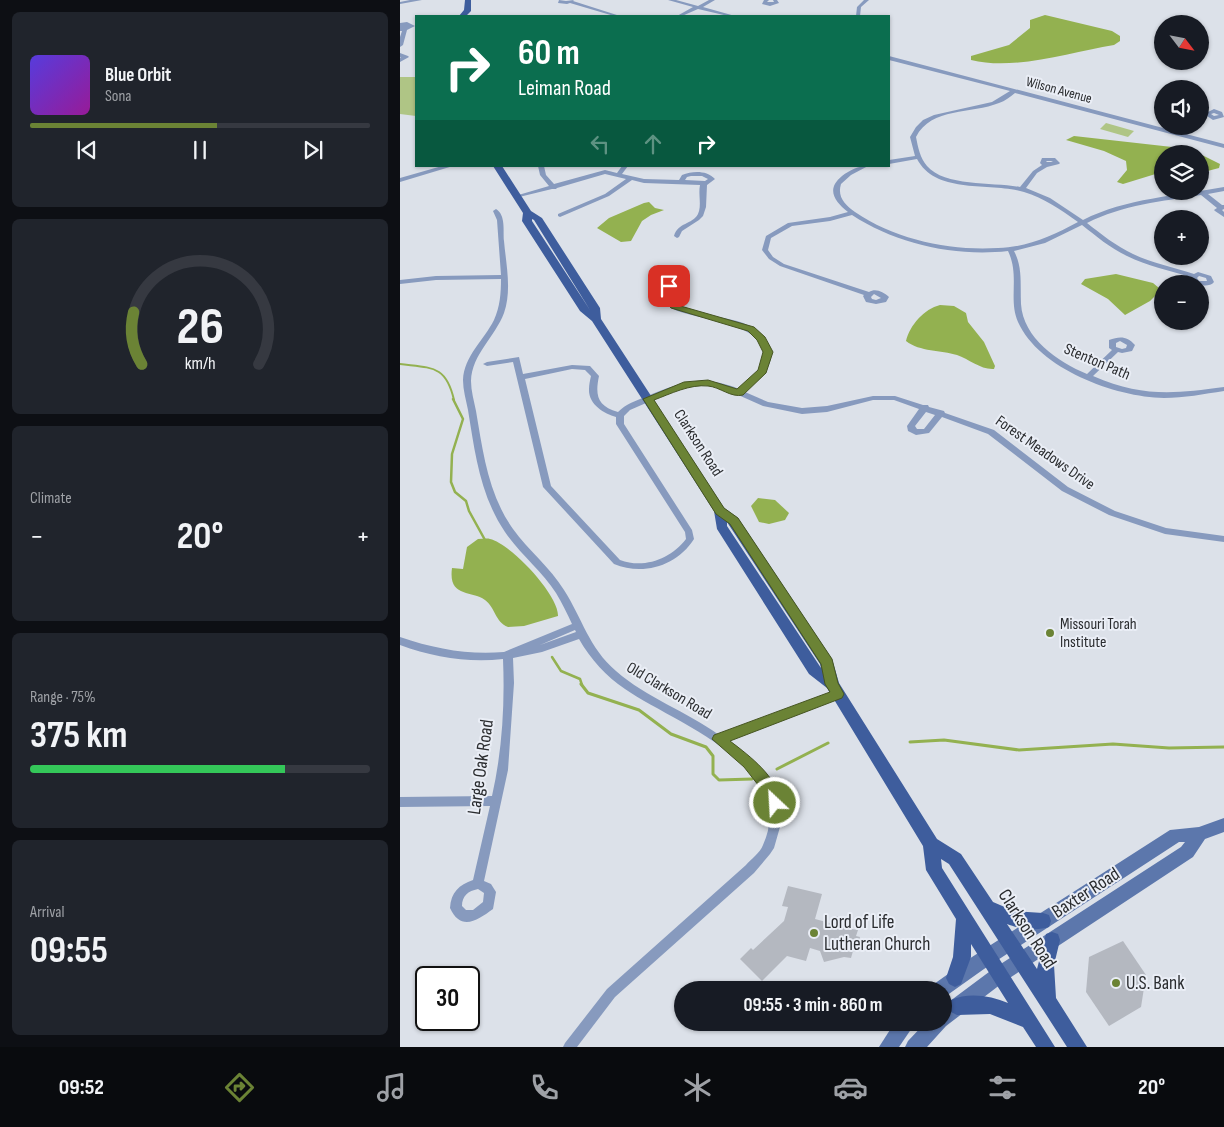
<!DOCTYPE html>
<html lang="en">
<head>
<meta charset="utf-8">
<style>
  body { margin:0; font-family:"Sofia Sans Condensed",sans-serif; background:#20242c; color:#f1f3f6; height:100vh; display:flex; flex-direction:column; font-size:19px; white-space:nowrap }
  * { box-sizing:border-box; margin:0 }
  p { font-size:16px; color:#9ea1a6 }
  .icon { flex:none; width:28px; height:28px; fill:none; stroke:currentColor; stroke-width:2; stroke-linecap:round; stroke-linejoin:round }
  .map { position:relative; flex:1; overflow:hidden }
  .details { display:flex; flex-direction:column; gap:12px; padding:12px; background:#0d0f14; width:400px }
  .details>* { flex:none }
  .hud { position:absolute; left:15px; top:15px; width:475px; height:152px; border-radius:0px; box-shadow:0 1px 4px #0004; background:#0b6e4f; color:#fff; overflow:hidden }
  .needle { width:32px; rotate:122deg }
  .fabs { position:absolute; left:754px; top:15px; display:grid; gap:10px }
  .fabs a { display:grid; place-items:center; width:55px; height:55px; border-radius:50%; background:#171b24; box-shadow:0 1px 4px #0004; font-size:25px }
  .speed { position:absolute; left:15px; top:966px; display:flex; gap:10px; font-size:25px; font-weight:700; text-align:center }
  .speed>* { display:grid; place-content:center; width:65px; height:65px; border-radius:50%; background:#171b24; box-shadow:0 1px 4px #0004; line-height:1 }
  .speed .limit { border:2px solid #111; border-radius:8px; background:#fff; color:#111 }
  .pin { position:absolute; display:grid; place-items:center; width:42px; height:42px; color:#fff; margin:-21px; border-radius:10px; box-shadow:0 2px 8px #0006 }
  .me { position:absolute; width:55px; margin:-28px; rotate:335deg; stroke-linejoin:round; filter:drop-shadow(0 0 4px #0008) }
  .turn { display:flex; align-items:center; gap:18px; height:105px; padding:0 20px; font-size:22px }
  .turn .icon { width:65px; height:65px; stroke-width:2.5 }
  .turn b { display:block; font-size:35px; line-height:42px }
  .lanes { display:flex; align-items:center; height:48px; padding:0 20px; background:#0003; justify-content:center; gap:25px; direction:ltr }
  .lanes .off { opacity:.35 }
  .big { font-size:38px; font-weight:700; line-height:1.1 }
  .details .card { flex:1; display:flex; flex-direction:column; justify-content:center; gap:8px; min-width:0; padding:0 18px; border-radius:8px; background:#20242c }
  .details .dial { align-items:center; gap:0 }
  .dial svg { height:130px; overflow:visible; fill:none; stroke:#363941; stroke-width:7; stroke-linecap:round; text-anchor:middle }
  .dial text { fill:#f1f3f6; stroke:none }
  .song { display:flex; align-items:center; gap:15px }
  .cover { width:60px; height:60px; border-radius:8px; background:linear-gradient(135deg,hsl(250 70% 55%),hsl(300 70% 35%)) }
  .played { height:5px; border-radius:2px; background:linear-gradient(90deg,#6b8335 55%,#363941 55%) }
  .keys { display:flex; justify-content:space-around; direction:ltr }
  .heat { display:flex; justify-content:space-between; align-items:center; font-size:28px; direction:ltr }
  .charge { height:8px; border-radius:4px; background:linear-gradient(90deg,#34c759 75%,#363941 0) }
  .trip { position:absolute; left:274px; top:981px; width:278px; height:50px; border-radius:25px; background:#171b24; box-shadow:0 1px 4px #0004; font-weight:700; line-height:50px; text-align:center }
  .tabs { display:flex; height:80px; justify-content:space-around; align-items:center; background:#090b0e; color:#9ea1a6 }
  .tabs .icon { width:35px; height:35px }
  .tabs .on { color:#6b8335 }
  .tabs b { font-size:22px; color:#f1f3f6 }
  main { display:flex; flex:1; min-height:0 }
  .map>svg:first-child { display:block }
  .green { fill:#afc585 }
  .water { fill:#93b150 }
  .lines { fill:none; stroke-linecap:round; stroke-linejoin:round }
  .stream-far2 { stroke:#93b150; stroke-width:2 }
  .stream-far1 { stroke:#93b150; stroke-width:2.5 }
  .stream { stroke:#93b150; stroke-width:3 }
  .building { fill:#b4b8c0 }
  .street { fill:#879abe; fill-rule:evenodd }
  .secondary { fill:#5c77ac; fill-rule:evenodd }
  .primary { fill:#3e5d9d; fill-rule:evenodd }
  .route { fill:#6b8335; stroke:#465522 }
  .poi-dot { fill:#6b8335; stroke:#eaeef6; stroke-width:2 }
  .labels { text-anchor:middle; dominant-baseline:central; stroke-width:4; stroke-linejoin:round; paint-order:stroke }
  .far-street-label { font-size:14px; fill:#2a2c2f; stroke:#eaeef6 }
  .street-label { font-size:16px; fill:#2a2c2f; stroke:#eaeef6 }
  .poi-label { font-size:16px; fill:#2a2c2f; stroke:#eaeef6; text-anchor:start }
  .near-street-label { font-size:19px; fill:#2a2c2f; stroke:#eaeef6 }
  .near-poi-label { font-size:19px; fill:#2a2c2f; stroke:#eaeef6; text-anchor:start }
</style>
</head>
<body>
<main>
<section class="details">
<div class="card">
<div class="song"><i class="cover"></i><div><b>Blue Orbit</b><p>Sona</p></div></div>
<div class="played"></div>
<div class="keys"><svg class="icon" aria-label="previous" viewBox="0 0 24 24"><path d="M18 5L8 12l10 7zM5 5v14"/></svg><svg class="icon" aria-label="pause" viewBox="0 0 24 24"><path d="M8 5v14M16 5v14"/></svg><svg class="icon" aria-label="next" viewBox="0 0 24 24"><path d="M6 5l10 7-10 7zM19 5v14"/></svg></div>
</div>
<div class="card dial"><svg viewBox="0 0 100 80">
<path d="M14 69A42 42 0 1 1 86 69"/>
<path d="M14 69A42 42 0 0 1 9 37" stroke="#6b8335"/>
<text x="50" y="56" font-size="32" font-weight="700">26</text>
<text x="50" y="72" font-size="11">km/h</text>
</svg></div>
<div class="card"><p>Climate</p>
<div class="heat"><a>−</a><b class="big">20°</b><a>+</a></div>
</div>
<div class="card"><p>Range · 75%</p><b class="big">375 km</b><div class="charge"></div></div>
<div class="card"><p>Arrival</p><b class="big">09:55</b></div>
</section>
<div class="map">
<svg width="824" height="1047" viewBox="0 0 824 1047">
  <rect width="100%" height="100%" fill="#dce1e9"/>
  <g class="green">
    <path d="M0 77H16V116L0 114Z"/>
    <path d="M706 123 734 131 728 137 700 129Z"/>
  </g>
  <g class="water">
    <path d="M645 15 712 31 720 36V41L714 45C670 52 615 71 571 60V56L609 45 630 28V20Z"/>
    <path d="M674 136 790 149 820 164 819 168 800 173V154H762V172L723 184 717 182 727 170 726 161 704 151 666 140Z"/>
    <path d="M249 202 255 208 264 210 251 215 242 221 231 241 221 242 197 228 209 218 244 203Z"/>
    <path d="M716 274 753 283 759 288V292L750 301 725 315 708 299 681 284 685 279Z"/>
    <path d="M540 305 554 306 566 313 568 322 584 342 595 366 594 369C581 370 569 359 557 355 541 350 520 352 506 341 510 325 524 309 540 305Z"/>
    <path d="M358 498 375 500 389 513 385 520 369 524 359 522 351 506Z"/>
    <path d="M78 539C82 539 87 538 90 539 111 544 159 595 158 616L124 626 108 627C95 622 95 607 85 600 71 590 48 598 52 568L63 569 67 547Z"/>
  </g>
  <g class="lines">
    <path class="stream-far2" d="M0 364C32 368 46 365 54 400"/>
    <g class="stream-far1">
      <path d="M53 399 63 419 52 454 51 482 55 492 66 501 69 511 85 540"/>
      <path d="M152 657 161 671 180 679 182 685"/>
    </g>
    <g class="stream">
      <path d="M181 684 188 693 239 710 271 734 306 747 313 756V774L319 780 352 779"/>
      <path d="M510 742 544 740 619 750 713 744 769 748 824 747"/>
      <path d="M377 769 428 743"/>
    </g>
  </g>
  <g class="building">
    <path d="M388 886 422 894 415 919 430 923 437 916 452 929 458 930 456 936 460 937 456 952 453 951 451 958 444 957 424 962 420 951 410 948 406 961 387 956 362 981 340 959 351 948 353 950 384 921 388 907 382 906Z"/>
    <path d="M723 941 746 975 741 1007 709 1026 686 992 689 957Z"/>
  </g>
  <g class="lines">
    <g class="street">
      <path d="M10 0H22L0 4V2Z"/>
      <path d="M159 0 166 1 174 0 173 1 220 16H214L170 3 167 4 158 3Z"/>
      <path d="M268 0H276L298 6 309 0H315L303 7 335 16H328L298 9 282 16H277L293 7Z"/>
      <path d="M364 0H369L367 2H374L373 0H377L379 3 370 6 362 4Z"/>
      <path d="M464 0H469L461 7 460 16H456L457 7Z"/>
      <path d="M7 22 15 26 7 30 3 45 0 47V37L2 31H0V27L8 26 0 27V23Z"/>
      <path d="M0 53 8 56 9 57 0 62V58L1 57H0Z"/>
      <path d="M489 56 824 144V148L615 93C610 97 605 101 599 103 572 114 531 107 516 137 518 147 520 158 527 166 545 187 594 182 620 187L633 171 642 165 640 163 642 158H655L660 163 659 164 647 167 637 173 626 188 650 198 683 220C726 198 777 196 824 187V191L808 194 822 205H824V209L822 210 824 212V217L815 211 814 210 817 208 801 195C763 201 722 205 687 223 701 234 716 246 733 254 752 263 773 267 794 274L798 272 811 276 814 282C811 286 805 286 800 285V284L794 283 790 277C769 270 747 266 727 256 710 248 696 236 682 225L645 243 614 251C623 268 620 285 621 304 623 338 658 362 687 374L712 350 709 348V340C720 336 727 336 735 345L732 351 722 353 718 352 693 376C742 397 773 394 824 387V391C804 394 784 398 764 398 715 397 639 369 618 322 608 299 620 276 608 251 555 257 496 244 452 215L430 221 392 226 371 238 368 250 373 257 384 264 469 292C476 288 483 292 489 297L486 302 476 304 466 302 463 296 464 295 380 266 369 259 362 250 366 236 388 223 430 217 448 212C434 201 426 189 442 176 450 170 458 166 468 166L451 175 441 184C437 197 445 205 455 212 496 240 550 251 598 248 628 247 652 236 678 222 661 210 644 198 624 192 591 182 536 195 517 159L489 164V160L515 156 510 137 516 127 523 120 534 115 592 102 610 91 489 60ZM647 161H651L653 162H646ZM799 276 806 278 807 281H799L797 278ZM474 294 481 298 476 300 472 299 471 297ZM720 341 727 345 726 348 722 349 716 347V343Z"/>
      <path d="M814 109 822 112 824 117 813 120 804 114ZM814 113 819 115 814 116 811 114Z"/>
      <path d="M42 166H53L0 182V178Z"/>
      <path d="M138 166H144L146 175 154 184 205 170 217 173 222 166H228L222 174 244 179 279 180 282 175C293 171 306 170 315 179L307 185 306 207 303 216 299 220 282 231 279 237 277 238 274 236C278 222 292 225 298 214 302 206 298 194 300 185L244 183 232 180 209 196 160 217 158 216V214L205 194 226 179 205 174 157 188 156 189H152L115 198V196L149 186 140 175ZM291 176H302L308 179 305 181 285 180 287 177Z"/>
      <path d="M96 209C106 215 103 231 104 241 106 264 112 290 104 313 95 337 72 354 71 381 71 391 74 401 76 411 83 452 88 494 113 529 128 550 150 567 164 590 182 618 189 648 216 671 247 698 286 711 319 735L438 690 442 691 443 694 442 697 327 740 339 748 361 769 377 795 382 820 374 848 370 854 354 873 215 997 177 1047H163L165 1043 207 989 346 865C351 859 360 853 363 845 399 766 274 723 225 689 206 676 191 660 179 639L142 652 113 658 114 683 108 770 84 881 91 884 96 892 93 909C78 920 61 932 50 908 51 892 59 885 73 880L90 806 0 807V797L92 796C102 752 105 705 103 659 68 663 33 657 0 645V637C35 649 68 655 104 652L172 624C167 613 162 603 156 593 142 571 120 554 105 532 80 495 75 453 68 410 66 400 63 390 63 380 64 356 84 340 94 320 100 307 101 293 101 279L36 280 0 284V280L36 276 101 275 97 220 93 211ZM175 630 176 632 140 645ZM78 889 84 893 83 902 73 910H66L62 906C62 896 68 891 78 889Z"/>
      <path d="M269 283 278 289 275 295 270 297C294 326 349 307 368 344 379 364 358 380 345 392L368 402 402 408 427 406 473 396H495L523 405H528L529 407 544 411 545 413 594 430 668 487 715 511 766 528 824 536V542L765 534 709 515 662 491 588 434 542 417 529 433 516 435 508 431 507 426 519 409 494 400H473L427 412 402 414 363 406 327 390 308 385 285 387 269 393 230 410 224 416V424L292 530 294 539C277 566 243 576 214 564L143 487 113 362 87 366 83 364 87 362 119 357 123 374 172 365 190 366 199 376C195 395 197 406 218 412 226 404 235 401 245 397 278 383 304 374 339 389 346 383 355 376 360 367 383 328 306 320 284 313 280 312 274 310 270 307 264 301 265 298 256 295L253 290 258 286ZM268 287 271 290 270 293 265 294 261 293V290ZM172 369 185 370 191 376C190 380 189 385 189 389 188 404 204 414 216 417V424L285 532 286 539C271 559 244 569 220 560L151 486 125 379ZM526 412 535 415 524 429H517L515 426Z"/>
    </g>
    <g class="secondary">
      <path d="M824 818V832L805 839 793 857 605 981 546 1026 527 1047H505L508 1041 526 1022H542V1007L593 969 781 847 785 842H779L584 969 546 996 542 998V990H531L534 984 572 957 770 830 799 827Z"/>
      <path d="M495 1022H516L499 1047H479Z"/>
    </g>
    <g class="primary">
      <path d="M65 0H71V11L66 16H59L64 10Z"/>
      <path d="M93 166H102L131 211 142 218 200 308 201 319 324 508 338 518 432 659 439 683 537 839 561 854 593 902 614 911 643 913 649 915 651 921 649 927C638 931 619 929 607 924L637 969 646 934 652 932 658 934 660 940 654 965 656 998 687 1047H667L549 864 541 859 542 868 655 1047H636L623 1027 590 1014 557 1015 551 1012 548 1006 551 1000C569 992 591 996 608 1003L571 944V957L561 984 555 987 549 984 546 978 553 957 556 919 526 870 523 846 427 688 409 674 317 529 314 511 192 321 180 311 122 221 123 213ZM132 219 134 220 190 310 132 221ZM327 522 420 664 421 668 327 526Z"/>
    </g>
  </g>
  <path class="route" d="M266 284 278 287V294L271 297 277 305 354 327 365 337 373 352 366 373 343 395C331 398 320 387 308 386 290 384 270 394 254 400L324 508 338 518 432 659 438 683 444 694 442 698 330 741C351 757 376 776 382 803L380 807 375 809 370 807 366 795 344 767 312 739 314 735 430 692 425 684 421 664 330 524 316 514 243 399 284 382 308 380 337 389 358 370 363 352 357 340 348 331 271 308 261 296 270 291 264 286Z"/>
  <g class="poi-dot">
    <circle cx="650" cy="633" r="5"/>
    <circle cx="414" cy="933" r="5"/>
    <circle cx="716" cy="983" r="5"/>
  </g>
  <g class="labels">
    <g class="far-street-label">
      <text transform="translate(659 90) rotate(15)">Wilson Avenue</text>
    </g>
    <g class="street-label">
      <text transform="translate(697 362) rotate(23)">Stenton Path</text>
      <text transform="translate(298 443) rotate(57)">Clarkson Road</text>
      <text transform="translate(645 453) rotate(35)">Forest Meadows Drive</text>
      <text transform="translate(269 691) rotate(31)">Old Clarkson Road</text>
    </g>
    <g class="poi-label">
      <text x="660" y="624">Missouri Torah<tspan x="660" dy="18">Institute</tspan></text>
    </g>
    <g class="near-street-label">
      <text transform="translate(81 767) rotate(-82)">Large Oak Road</text>
      <text transform="translate(686 893) rotate(-33)">Baxter Road</text>
      <text transform="translate(627 929) rotate(57)">Clarkson Road</text>
    </g>
    <g class="near-poi-label">
      <text x="424" y="922">Lord of Life<tspan x="424" dy="22">Lutheran Church</tspan></text>
      <text x="726" y="983">U.S. Bank</text>
    </g>
  </g>
</svg>
<div class="fabs">
<a><svg class="needle" viewBox="-14 -14 28 28"><path d="M0-13l5 13h-10z" fill="#e53935"/><path d="M0 13l5-13h-10z" fill="#9ea1a6"/></svg></a>
<a><svg class="icon" aria-label="sound" viewBox="0 0 24 24"><path d="M4 9h4l5-4v14l-5-4H4zM17 9q2 3 0 6"/></svg></a>
<a><svg class="icon" aria-label="layers" viewBox="0 0 24 24"><path d="M12 4l9 5-9 5-9-5zM3 14l9 5 9-5"/></svg></a>
<a>+</a>
<a>−</a>
</div>
<div class="speed"><div class="limit">30</div></div>
<div class="pin" style="left:269px;top:286px;background:#d93025"><svg class="icon" aria-label="arrive" viewBox="0 0 24 24"><path d="M6 21V4h12l-3 4 3 4H6"/></svg></div>
<svg class="me" style="left:375px;top:803px" viewBox="-20 -20 40 40"><circle r="17" fill="#6b8335" stroke="#fff" stroke-width="3"/><path d="M0-11L8 9 0 5-8 9z" fill="#fff"/></svg>
<div class="trip">09:55 · 3 min · 860 m</div>
<div class="hud">
<div class="turn"><svg class="icon" aria-label="right" viewBox="0 0 24 24"><path d="M7 20v-9h11M14 6l5 5-5 5"/></svg><div><b>60 m</b>Leiman Road</div></div>
<div class="lanes"><svg class="icon off" aria-label="left" viewBox="0 0 24 24"><path d="M17 20v-9H6M10 6l-5 5 5 5"/></svg><svg class="icon off" aria-label="ahead" viewBox="0 0 24 24"><path d="M12 20V5M6 11l6-6 6 6"/></svg><svg class="icon" aria-label="right" viewBox="0 0 24 24"><path d="M7 20v-9h11M14 6l5 5-5 5"/></svg></div>
</div>
</div>
</main>
<nav class="tabs">
<b>09:52</b>
<svg class="icon on" aria-label="directions" viewBox="0 0 24 24"><path d="M12 3l9 9-9 9-9-9zM9 14v-3h6M13 9l2 2-2 2"/></svg>
<svg class="icon" aria-label="music" viewBox="0 0 24 24"><path d="M9 18V5l10-2v13"/><circle cx="6" cy="18" r="3"/><circle cx="16" cy="16" r="3"/></svg>
<svg class="icon" aria-label="phone" viewBox="0 0 24 24"><path d="M5 4h4l2 5-3 2q2 4 5 5l2-3 5 2v4C11 20 4 13 5 4z"/></svg>
<svg class="icon" aria-label="climate" viewBox="0 0 24 24"><path d="M12 3v18M4 7l16 10M4 17L20 7"/></svg>
<svg class="icon" aria-label="car" viewBox="0 0 24 24"><path d="M5 17H2v-5l4-1 3-4h7l3 4 3 1v5h-3M9 17h6M6 11h13"/><circle cx="7" cy="17" r="2"/><circle cx="17" cy="17" r="2"/></svg>
<svg class="icon" aria-label="filters" viewBox="0 0 24 24"><path d="M4 7h16M4 17h16"/><circle cx="9" cy="7" r="2"/><circle cx="15" cy="17" r="2"/></svg>
<b>20°</b>
</nav>
</body>
</html>
